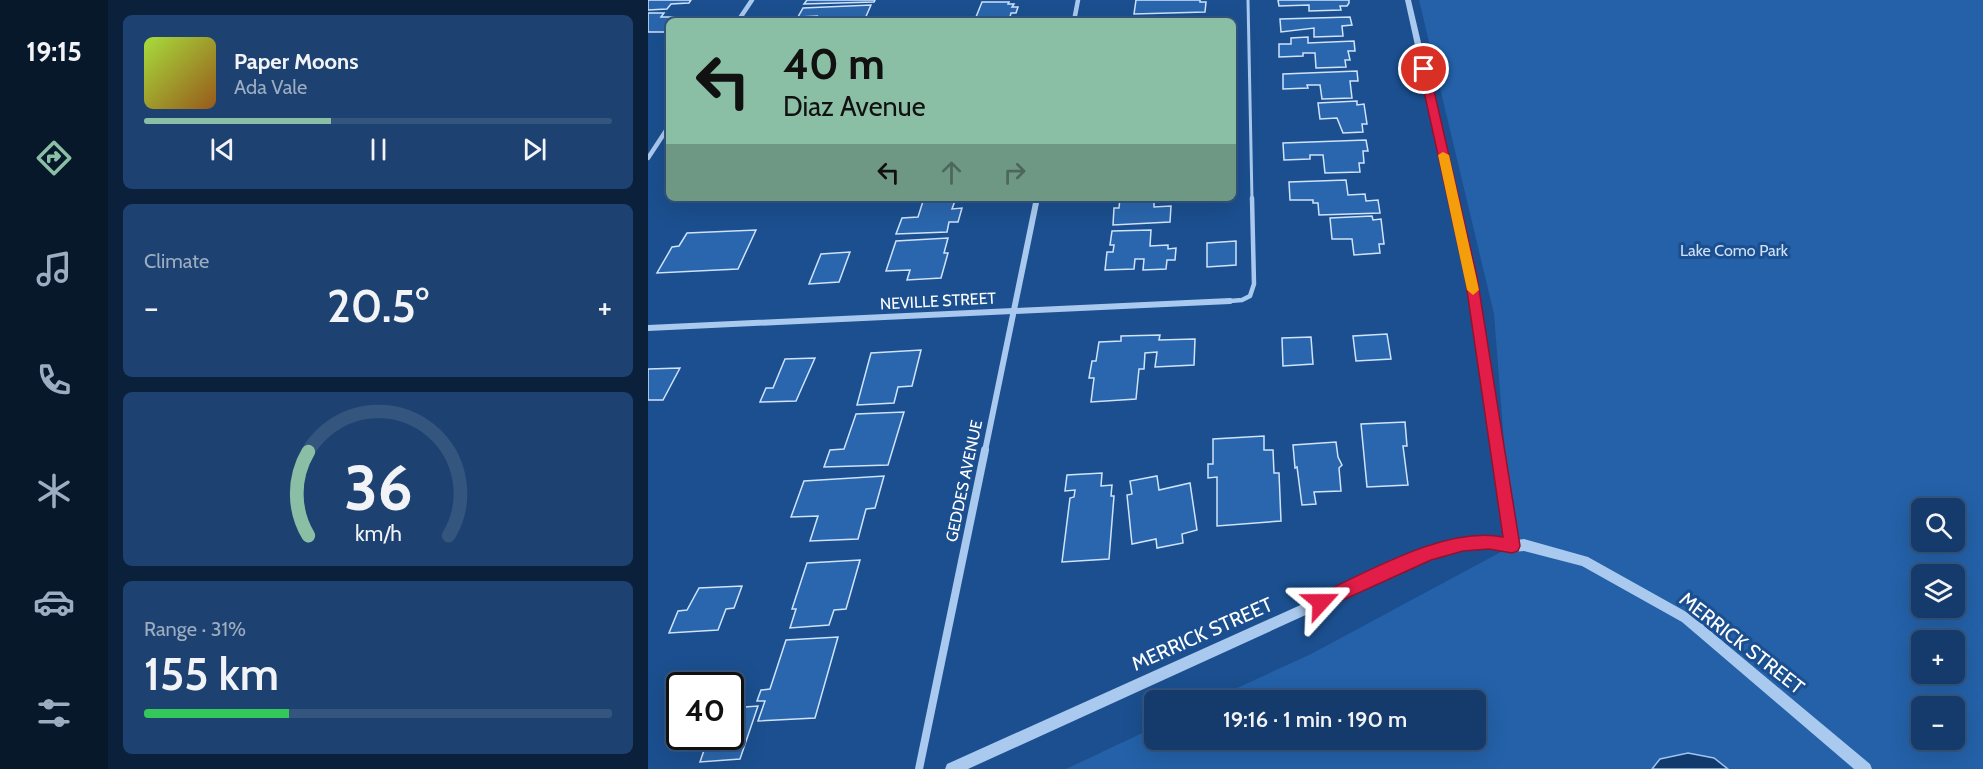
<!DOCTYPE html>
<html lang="en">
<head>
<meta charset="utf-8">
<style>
  body { margin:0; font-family:Cabin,sans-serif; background:#1d4271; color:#f1f3f6; height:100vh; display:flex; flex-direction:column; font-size:22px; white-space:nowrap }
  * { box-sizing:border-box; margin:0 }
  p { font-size:20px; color:#9dadc1 }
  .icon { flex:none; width:33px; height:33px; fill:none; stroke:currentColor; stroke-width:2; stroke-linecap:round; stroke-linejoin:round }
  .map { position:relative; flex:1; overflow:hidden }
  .side { display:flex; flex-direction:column; gap:15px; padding:15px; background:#0b203b; width:540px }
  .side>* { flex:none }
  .top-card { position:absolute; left:18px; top:18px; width:570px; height:183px; border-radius:9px; box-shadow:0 6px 24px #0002,0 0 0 2px #33557e; background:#8abfa5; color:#111; overflow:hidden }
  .tools { position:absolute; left:1263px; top:498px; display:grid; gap:12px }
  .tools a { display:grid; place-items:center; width:54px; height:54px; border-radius:9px; background:#143b6b; box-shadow:0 6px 24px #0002,0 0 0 2px #33557e; font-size:30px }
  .speed { position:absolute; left:18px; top:672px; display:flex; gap:12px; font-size:30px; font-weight:700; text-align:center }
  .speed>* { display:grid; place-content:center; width:78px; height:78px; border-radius:50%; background:#143b6b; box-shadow:0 6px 24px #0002,0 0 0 2px #33557e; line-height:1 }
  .speed .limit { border:3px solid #111; border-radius:9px; background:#fff; color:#111 }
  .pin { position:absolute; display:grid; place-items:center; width:51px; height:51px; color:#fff; margin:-26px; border:3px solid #fff; border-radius:50%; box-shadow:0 2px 6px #0007 }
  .me { position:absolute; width:66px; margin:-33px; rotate:66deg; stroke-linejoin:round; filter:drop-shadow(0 0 4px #0008) }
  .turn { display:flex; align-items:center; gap:21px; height:126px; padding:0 18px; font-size:27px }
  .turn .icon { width:78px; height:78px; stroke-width:2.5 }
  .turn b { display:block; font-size:42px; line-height:51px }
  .lanes { display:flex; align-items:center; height:57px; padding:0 18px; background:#0003; justify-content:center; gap:30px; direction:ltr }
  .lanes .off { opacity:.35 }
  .big { font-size:45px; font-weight:600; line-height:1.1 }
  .side .widget { flex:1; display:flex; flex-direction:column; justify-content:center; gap:9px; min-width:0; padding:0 21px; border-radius:9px; background:#1d4271 }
  .side .dial { align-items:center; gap:0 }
  .dial svg { height:156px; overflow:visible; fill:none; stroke:#33557e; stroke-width:7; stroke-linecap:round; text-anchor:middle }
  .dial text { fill:#f1f3f6; stroke:none }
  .song { display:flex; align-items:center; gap:18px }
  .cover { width:72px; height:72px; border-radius:9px; background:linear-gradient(135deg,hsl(80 70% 55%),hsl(30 70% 35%)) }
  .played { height:6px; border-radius:3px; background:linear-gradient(90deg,#8abfa5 40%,#33557e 40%) }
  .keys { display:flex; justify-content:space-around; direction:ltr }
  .heat { display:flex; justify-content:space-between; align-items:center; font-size:33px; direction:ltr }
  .charge { height:9px; border-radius:4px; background:linear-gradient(90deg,#34c759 31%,#33557e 0) }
  .trip { position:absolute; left:496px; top:690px; width:342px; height:60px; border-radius:9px; background:#143b6b; box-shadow:0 6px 24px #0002,0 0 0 2px #33557e; font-weight:600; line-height:60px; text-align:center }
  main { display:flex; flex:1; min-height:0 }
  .menu { display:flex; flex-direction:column; width:108px; justify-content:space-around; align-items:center; background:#08182b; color:#9dadc1 }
  .menu .icon { width:42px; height:42px }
  .menu .current { color:#8abfa5 }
  .menu b { font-size:27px; color:#f1f3f6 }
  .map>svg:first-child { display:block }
  .green { fill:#2461a8; fill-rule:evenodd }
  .water { fill:#123a6d; stroke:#9cc4f0; stroke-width:1.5 }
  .building { fill:#2a66ad; stroke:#cfe3fa; stroke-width:1.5 }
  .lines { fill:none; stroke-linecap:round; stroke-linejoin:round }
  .service-far1 { stroke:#a9c9ee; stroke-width:3 }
  .service { stroke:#a9c9ee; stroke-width:4.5 }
  .minor-far2 { stroke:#a9c9ee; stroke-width:4.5 }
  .minor-far1 { stroke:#a9c9ee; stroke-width:6 }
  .minor { stroke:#a9c9ee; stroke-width:8 }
  .tertiary { fill:#a9c9ee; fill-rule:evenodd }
  .route { fill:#e11d48; stroke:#92132f; stroke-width:1.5 }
  .slow { fill:#f59e0b }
  .labels { text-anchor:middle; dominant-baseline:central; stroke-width:6; stroke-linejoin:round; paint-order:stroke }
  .park-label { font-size:16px; fill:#cfe3fa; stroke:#1b4f8f }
  .street-label { font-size:16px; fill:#fff; stroke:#1b4f8f }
  .near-street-label { font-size:20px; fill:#fff; stroke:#1b4f8f }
</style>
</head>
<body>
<main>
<nav class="menu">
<b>19:15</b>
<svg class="icon current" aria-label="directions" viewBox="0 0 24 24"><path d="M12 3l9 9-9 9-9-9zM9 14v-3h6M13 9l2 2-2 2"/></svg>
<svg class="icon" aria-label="music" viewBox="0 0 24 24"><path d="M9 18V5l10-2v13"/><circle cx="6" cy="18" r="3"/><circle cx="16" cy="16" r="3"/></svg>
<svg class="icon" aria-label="phone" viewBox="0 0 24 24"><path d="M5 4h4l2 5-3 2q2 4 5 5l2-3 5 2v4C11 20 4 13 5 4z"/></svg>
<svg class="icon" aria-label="climate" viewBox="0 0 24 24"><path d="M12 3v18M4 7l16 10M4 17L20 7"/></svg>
<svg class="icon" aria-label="car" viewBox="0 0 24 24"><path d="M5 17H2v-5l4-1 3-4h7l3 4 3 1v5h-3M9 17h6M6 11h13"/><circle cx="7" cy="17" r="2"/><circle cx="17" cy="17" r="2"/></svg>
<svg class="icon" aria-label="filters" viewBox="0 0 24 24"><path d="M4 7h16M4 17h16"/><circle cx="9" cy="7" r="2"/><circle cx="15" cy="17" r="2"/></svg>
</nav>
<section class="side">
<div class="widget">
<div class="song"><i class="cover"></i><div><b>Paper Moons</b><p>Ada Vale</p></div></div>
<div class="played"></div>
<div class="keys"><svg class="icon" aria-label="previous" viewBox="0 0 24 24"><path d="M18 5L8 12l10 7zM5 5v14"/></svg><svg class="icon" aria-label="pause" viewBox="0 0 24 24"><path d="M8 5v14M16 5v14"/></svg><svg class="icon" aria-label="next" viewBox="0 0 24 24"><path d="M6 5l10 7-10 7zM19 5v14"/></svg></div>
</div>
<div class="widget"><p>Climate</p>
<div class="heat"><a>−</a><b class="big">20.5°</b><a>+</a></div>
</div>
<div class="widget dial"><svg viewBox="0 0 100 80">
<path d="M14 69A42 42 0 1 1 86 69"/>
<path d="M14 69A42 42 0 0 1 14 26" stroke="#8abfa5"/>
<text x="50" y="56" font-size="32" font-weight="700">36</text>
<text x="50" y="72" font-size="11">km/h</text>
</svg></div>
<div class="widget"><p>Range · 31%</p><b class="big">155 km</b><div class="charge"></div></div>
</section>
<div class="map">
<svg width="1335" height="769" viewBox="0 0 1335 769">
  <rect width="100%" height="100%" fill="#1b4f8f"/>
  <path class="green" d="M771 0H1335V769H418L507 727V740H828V700H563L663 654 864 546 846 314ZM1274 508H1306V542H1274ZM1274 574H1306V608H1274ZM1274 640H1306V674H1274ZM1274 706H1306V740H1274Z"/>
  <path class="water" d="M1040 753 1066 758 1080 769H1004L1012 759Z"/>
  <g class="building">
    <path d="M0 0H43L41 3 23 4 19 9 0 10Z"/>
    <path d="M159 0H227L226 2 156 4Z"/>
    <path d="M488 0H552V2H558L557 12 486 14Z"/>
    <path d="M630 0H701V3L699 6H692L693 10 661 11V5L631 6Z"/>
    <path d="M334 2H361L360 4H366L364 7H370L368 13H363L361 21H324L325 18 328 17Z"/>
    <path d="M223 5 216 21H166L169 16 150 17 155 8Z"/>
    <path d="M0 13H16L13 17H29L26 21H21V27L17 32H0Z"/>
    <path d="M702 17 704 25 694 26 695 36 666 37V28L633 32 632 19Z"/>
    <path d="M660 37V43L706 41 707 51H700L702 60H697L698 67 668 68 667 53H655V56L631 57V44H643V38Z"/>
    <path d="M709 71 710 81H702L704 98 674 99 672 85H659L660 88 635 89V74Z"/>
    <path d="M709 101V105L716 104 719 124H714L715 132 695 133 689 118 672 119 670 103Z"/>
    <path d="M718 140 720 151H715L716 163H711L712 172 677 173 675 155H662V159L636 160 635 143Z"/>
    <path d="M698 180 700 195 717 194 718 201 730 200 732 213 671 215 670 203H665V200H642L641 182Z"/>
    <path d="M276 198H308L304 209 314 208 310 222H301L299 232 248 234 254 218 270 217Z"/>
    <path d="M472 198H506V207L523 206 522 222 465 225 466 208H471Z"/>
    <path d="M724 216 725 220 733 219 736 244H731L732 253 706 255 704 239H684L682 218Z"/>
    <path d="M108 230 90 269 9 273 24 247 31 246 39 233Z"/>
    <path d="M503 230 502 246 520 245V249L528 248 527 260H519L518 269 495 270 496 259H487L486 269 457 270 459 252H465L466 245H462L464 231Z"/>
    <path d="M300 238 296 253H300L293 278 259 280 262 270 238 271 248 241Z"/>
    <path d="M588 241V265L559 267V243Z"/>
    <path d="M202 252 191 282 161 284 173 254Z"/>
    <path d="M739 334 743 359 708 361 705 336Z"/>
    <path d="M512 335 511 340 547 339 546 365 507 367 509 352 497 353 496 369H491L488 399 443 402 446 378H441L444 361H448L451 342 473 341V336Z"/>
    <path d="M663 337 665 364 635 366 634 338Z"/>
    <path d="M273 350 264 386 250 387 246 403 209 405 223 353Z"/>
    <path d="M167 358 148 401 112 402 118 388H125L137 359Z"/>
    <path d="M32 368 15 400H0V369Z"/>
    <path d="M256 412 240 465 176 467 182 450 196 449 208 414Z"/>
    <path d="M757 422 759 446H755L760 485 719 487 713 424Z"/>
    <path d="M616 436V450H625L626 473H631L633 521 569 526V477L560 478V464H565V439Z"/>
    <path d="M688 442 690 457 694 465 691 468 693 491 666 492 668 504 654 505 649 467 647 468 645 445Z"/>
    <path d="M454 473 453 486 464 485 463 496H466L461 559 414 562 422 498 426 497 427 490 417 491 419 475Z"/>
    <path d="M236 476 227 508 218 509 210 539 162 541 170 516 143 517 156 481Z"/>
    <path d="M509 476 511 490 542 483 549 530 534 534 535 543 509 548 508 539 484 544 479 495 484 494 482 481Z"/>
    <path d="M212 560 198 609 186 610 181 625 142 628 148 609H144L159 563Z"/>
    <path d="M94 586 86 608 78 609 70 630 21 633 30 611 39 610 51 588Z"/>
    <path d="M190 637 167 718 110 721 117 701H109L113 690 122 689 138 640Z"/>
    <path d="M110 706 92 759 52 762 61 736H82V708Z"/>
  </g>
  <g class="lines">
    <path class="service-far1" d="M600 0 604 200"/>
    <path class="service" d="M582 301 594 300 602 296 606 284 604 198"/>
    <g class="minor-far2">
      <path d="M90 21 104 0"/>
      <path d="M426 21 430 0"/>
      <path d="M0 158 21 126"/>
    </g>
    <g class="minor-far1">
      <path d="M0 328 582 301"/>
      <path d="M337 451 389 198"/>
    </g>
    <path class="minor" d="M271 769 337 450"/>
    <path class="tertiary" d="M757 0H763L828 277 869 540 876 539 940 557 1042 614 1222 764 1224 769H1206L1034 622 934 566 876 551 864 552 841 547 815 549 783 558 320 769H297L299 764 777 549C803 539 830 533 857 539L818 277Z"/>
  </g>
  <path class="route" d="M776 66 781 69 829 277 872 546 870 551 864 553 841 549 815 551 783 560 673 610 667 608 664 602 667 596C720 572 797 526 855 537L817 277 771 69Z"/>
  <path class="slow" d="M795 152 801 155 831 290 825 295 819 290 790 155Z"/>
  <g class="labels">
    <g class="park-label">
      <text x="1086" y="250">Lake Como Park</text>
    </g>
    <g class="street-label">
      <text transform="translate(290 301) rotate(-3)">NEVILLE STREET</text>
      <text transform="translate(316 481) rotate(-78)">GEDDES AVENUE</text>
    </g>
    <g class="near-street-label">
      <text transform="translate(554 634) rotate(-24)">MERRICK STREET</text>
      <text transform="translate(1094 643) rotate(38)">MERRICK STREET</text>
    </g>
  </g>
</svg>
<div class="tools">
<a><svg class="icon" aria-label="search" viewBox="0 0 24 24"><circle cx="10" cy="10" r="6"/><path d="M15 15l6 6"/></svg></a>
<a><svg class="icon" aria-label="layers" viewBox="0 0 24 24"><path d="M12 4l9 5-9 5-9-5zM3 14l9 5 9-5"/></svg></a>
<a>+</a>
<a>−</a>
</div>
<div class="speed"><div class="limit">40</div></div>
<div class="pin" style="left:776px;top:69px;background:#d93025"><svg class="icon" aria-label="arrive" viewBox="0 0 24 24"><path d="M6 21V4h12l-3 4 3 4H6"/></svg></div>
<svg class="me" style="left:673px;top:602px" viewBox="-20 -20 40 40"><path d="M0-17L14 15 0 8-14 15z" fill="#e11d48" stroke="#fff" stroke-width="4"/></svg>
<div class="trip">19:16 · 1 min · 190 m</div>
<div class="top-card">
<div class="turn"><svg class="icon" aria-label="left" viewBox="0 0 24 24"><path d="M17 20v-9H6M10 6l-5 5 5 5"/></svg><div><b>40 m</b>Diaz Avenue</div></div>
<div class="lanes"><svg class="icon" aria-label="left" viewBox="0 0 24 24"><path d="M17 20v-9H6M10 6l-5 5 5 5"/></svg><svg class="icon off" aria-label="ahead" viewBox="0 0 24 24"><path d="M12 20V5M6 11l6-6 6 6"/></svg><svg class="icon off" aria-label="right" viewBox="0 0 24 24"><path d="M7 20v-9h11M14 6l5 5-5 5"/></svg></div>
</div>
</div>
</main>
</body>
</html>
